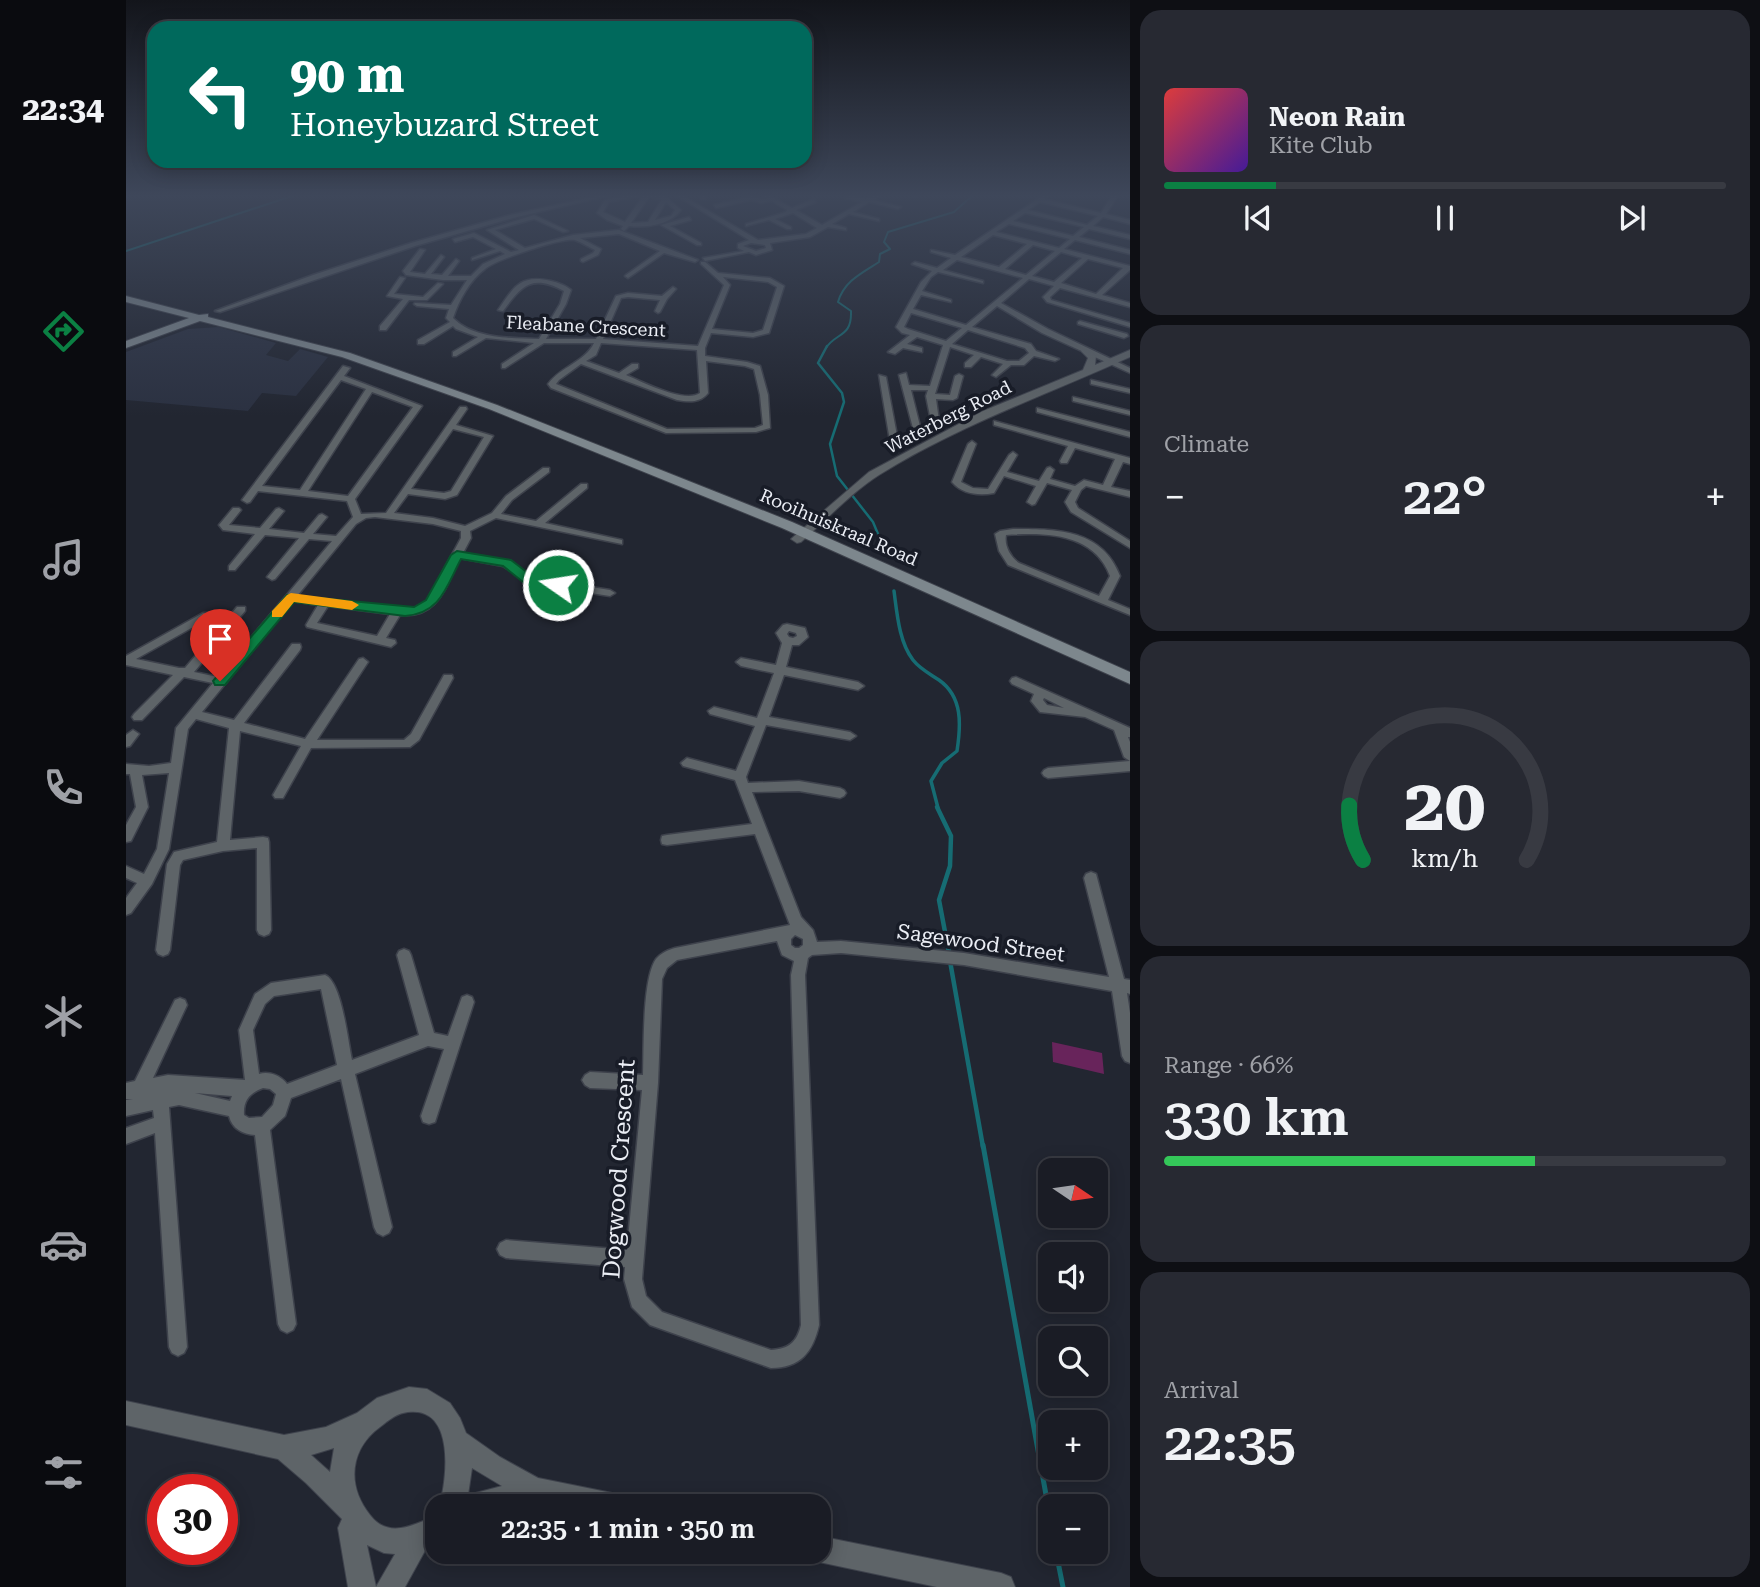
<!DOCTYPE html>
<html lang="en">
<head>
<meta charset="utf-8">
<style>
  body { margin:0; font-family:"Roboto Serif",serif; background:#272932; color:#f1f3f6; height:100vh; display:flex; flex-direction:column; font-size:26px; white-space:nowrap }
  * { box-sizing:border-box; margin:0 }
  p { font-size:23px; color:#9fa1a7 }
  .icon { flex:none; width:38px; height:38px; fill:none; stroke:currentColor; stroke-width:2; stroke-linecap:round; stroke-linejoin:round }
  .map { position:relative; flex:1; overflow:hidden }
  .sheet { display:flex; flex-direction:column; gap:10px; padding:10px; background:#0e0f14; width:630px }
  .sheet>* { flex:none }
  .hud { position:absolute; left:21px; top:21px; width:665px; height:147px; border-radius:21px; box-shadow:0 4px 18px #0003,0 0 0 2px #383a42; background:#00695c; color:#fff; overflow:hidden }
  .needle { width:46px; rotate:103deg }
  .buttons { position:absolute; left:912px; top:1158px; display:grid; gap:14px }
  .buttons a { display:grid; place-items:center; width:70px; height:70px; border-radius:14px; background:#1a1c25; box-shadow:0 4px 18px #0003,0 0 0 2px #383a42; font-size:35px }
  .speed { position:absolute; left:21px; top:1474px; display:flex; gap:14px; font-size:35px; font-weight:700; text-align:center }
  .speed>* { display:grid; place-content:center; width:91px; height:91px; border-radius:50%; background:#1a1c25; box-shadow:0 4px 18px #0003,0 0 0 2px #383a42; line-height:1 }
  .speed .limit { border:10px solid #d22; background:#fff; color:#111 }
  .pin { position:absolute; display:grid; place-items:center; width:60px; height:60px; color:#fff; margin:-72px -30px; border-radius:50% 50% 50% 0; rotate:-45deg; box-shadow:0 0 7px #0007 }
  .pin .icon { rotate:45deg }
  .me { position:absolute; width:77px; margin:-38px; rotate:283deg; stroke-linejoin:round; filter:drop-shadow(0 0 5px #0008) }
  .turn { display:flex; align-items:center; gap:24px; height:147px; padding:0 28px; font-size:32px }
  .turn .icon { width:91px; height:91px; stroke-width:2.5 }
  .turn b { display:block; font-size:49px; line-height:60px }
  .big { font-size:52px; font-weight:600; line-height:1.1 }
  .sheet .tile { flex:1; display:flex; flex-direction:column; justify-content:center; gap:10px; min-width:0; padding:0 24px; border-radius:21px; background:#272932 }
  .sheet .dial { align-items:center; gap:0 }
  .dial svg { height:182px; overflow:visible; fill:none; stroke:#383a42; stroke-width:7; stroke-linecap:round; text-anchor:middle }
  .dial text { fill:#f1f3f6; stroke:none }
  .song { display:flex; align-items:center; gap:21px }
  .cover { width:84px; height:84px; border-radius:10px; background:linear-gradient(135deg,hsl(0 70% 55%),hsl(260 70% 35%)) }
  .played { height:7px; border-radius:4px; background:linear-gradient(90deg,#0b8043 20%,#383a42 20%) }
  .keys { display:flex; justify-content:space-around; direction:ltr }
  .heat { display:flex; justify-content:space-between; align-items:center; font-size:38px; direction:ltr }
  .charge { height:10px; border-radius:5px; background:linear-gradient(90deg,#34c759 66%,#383a42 0) }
  .trip { position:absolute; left:299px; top:1494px; width:406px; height:70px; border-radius:21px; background:#1a1c25; box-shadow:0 4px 18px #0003,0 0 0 2px #383a42; font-weight:600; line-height:70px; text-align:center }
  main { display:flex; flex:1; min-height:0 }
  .tab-bar { display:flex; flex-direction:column; width:126px; justify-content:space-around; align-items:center; background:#0a0b0f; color:#9fa1a7 }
  .tab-bar .icon { width:49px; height:49px }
  .tab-bar .on { color:#0b8043 }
  .tab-bar b { font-size:32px; color:#f1f3f6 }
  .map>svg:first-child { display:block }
  .built { fill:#2b3141 }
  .green { fill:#68245b }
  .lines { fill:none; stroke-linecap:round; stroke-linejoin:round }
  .stream-far4 { stroke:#166c73; stroke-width:2 }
  .stream-far3 { stroke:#166c73; stroke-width:2.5 }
  .stream-far2 { stroke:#166c73; stroke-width:3.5 }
  .stream-far1 { stroke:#166c73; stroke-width:4.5 }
  .stream { stroke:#166c73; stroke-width:5 }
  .minor-casing { stroke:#3e424c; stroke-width:3 }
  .tertiary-casing { stroke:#3e424c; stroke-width:2 }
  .secondary-casing { stroke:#3e424c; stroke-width:2 }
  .minor { fill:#5e6468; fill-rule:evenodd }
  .tertiary { fill:#5e6468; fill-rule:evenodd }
  .secondary { fill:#7d878d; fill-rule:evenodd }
  .route { fill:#0b8043; stroke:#07532c; stroke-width:2 }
  .slow { fill:#f59e0b }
  .labels { text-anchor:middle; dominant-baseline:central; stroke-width:7; stroke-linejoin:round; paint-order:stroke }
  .far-street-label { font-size:18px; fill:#ebeef5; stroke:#181c27 }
  .street-label { font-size:21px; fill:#ebeef5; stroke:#181c27 }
  .near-street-label { font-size:24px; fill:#ebeef5; stroke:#181c27 }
</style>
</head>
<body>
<main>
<nav class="tab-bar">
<b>22:34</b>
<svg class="icon on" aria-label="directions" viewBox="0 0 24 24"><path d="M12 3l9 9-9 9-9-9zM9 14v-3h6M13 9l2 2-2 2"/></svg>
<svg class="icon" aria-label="music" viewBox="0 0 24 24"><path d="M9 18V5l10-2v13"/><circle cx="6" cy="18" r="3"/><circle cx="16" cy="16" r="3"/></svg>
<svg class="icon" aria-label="phone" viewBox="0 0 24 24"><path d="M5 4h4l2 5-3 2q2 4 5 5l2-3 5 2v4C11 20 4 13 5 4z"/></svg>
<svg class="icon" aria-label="climate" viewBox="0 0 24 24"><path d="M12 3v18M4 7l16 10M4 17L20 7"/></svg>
<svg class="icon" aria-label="car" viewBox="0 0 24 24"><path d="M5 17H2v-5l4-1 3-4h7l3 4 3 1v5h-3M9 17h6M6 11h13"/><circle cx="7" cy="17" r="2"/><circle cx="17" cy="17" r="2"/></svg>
<svg class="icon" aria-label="filters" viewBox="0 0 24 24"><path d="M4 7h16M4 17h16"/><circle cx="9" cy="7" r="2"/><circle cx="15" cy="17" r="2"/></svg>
</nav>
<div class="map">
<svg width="1004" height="1587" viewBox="0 0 1004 1587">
  <rect width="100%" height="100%" fill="#222631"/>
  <path class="built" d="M93 327 150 343 140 355 162 361 174 349 202 357 170 396 136 393 122 411 0 400V352L62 329Z"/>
  <path class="green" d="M926 1042 976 1053 978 1074 927 1062Z"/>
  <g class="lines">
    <g class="stream-far4">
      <path d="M0 251 172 194"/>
      <path d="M700 348C710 332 726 338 725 311L712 302C718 281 736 273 753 262L754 254 764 249 758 242 762 232 828 212 848 194"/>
    </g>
    <path class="stream-far3" d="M701 346 692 363 716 393 718 402 704 444 711 476 747 522 757 546"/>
    <path class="stream-far2" d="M768 591C771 613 773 642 787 660 794 669 804 674 813 680 837 697 835 725 831 751L816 763 805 781 812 808"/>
    <g class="stream-far1">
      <path d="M811 807 825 836 824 866 813 900 823 953"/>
      <path d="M824 961 857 1147"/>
    </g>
    <g class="stream">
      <path d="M857 1145 924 1517"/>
      <path d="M930 1552 937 1587"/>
    </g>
    <g class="minor-casing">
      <g id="minor">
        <path d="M480 194H489L387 218 289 246 94 312 89 311 187 275 285 243 384 215Z"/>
        <path d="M506 194 538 195 555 210C544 225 520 228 503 226L498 231 495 229 497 226 481 220 471 213 479 200ZM512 196H517L499 222 477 212 483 202ZM523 197 536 199 522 222 505 223ZM540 202 549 210 545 216 529 220Z"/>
        <path d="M548 194H554L632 240 680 234 691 228 667 213 649 219 665 227V229H661L643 220 620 226V224L660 212 661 210 646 201 635 203 625 200 590 208 588 205 625 196 635 199H642L635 194H641L666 208 688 199 690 202 670 210 696 225 736 202 719 198 721 195 740 199 750 194H756L748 200 775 207 772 209 743 202 727 212 753 219V221L723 214 706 224 720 228V230L702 227 684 237 644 243 646 250 630 255 623 252 579 261 577 258 618 251 612 248V244L623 240ZM625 243 639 245 640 248 630 251 617 246Z"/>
        <path d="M576 194H582L579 199 574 198Z"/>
        <path d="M781 194H791L793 195 790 197Z"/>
        <path d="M919 194H925L918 199 975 213 987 194H993L980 214 1004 220V224L977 217 967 226 1004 235V239L963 229 953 237 1004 250V254L949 240 938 249 1004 266V270L976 295 1004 303V307L934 288 924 297 925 300 1004 323V327L921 302 917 297 928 286 903 279 875 303 922 329 1004 368V373L916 333 871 306 846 327 905 344 910 351 933 359 929 361 908 356 898 365H885L870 377 866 375 877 364 855 357 845 367H839V363L848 355 824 347 809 394 824 395 829 376 833 374 837 376 831 398 827 400 810 399 813 421 809 423 805 421 800 396 802 390H785L795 430 788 432 773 375 780 373 783 385 804 386 817 345 791 337 781 344 796 348V352L777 348 769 354 762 352 784 335 776 333 770 327 795 282 806 271 786 264 789 262 811 268 825 258 805 252V250L829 255ZM914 202 972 216 961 225 902 210ZM899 213 958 227 947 236 887 221ZM883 224 944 239 933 248 870 232ZM867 235 901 244 873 267 835 257ZM907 245 929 251 900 275 879 269ZM935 252 956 258 928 282 906 276ZM962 259 997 268 970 294 935 283ZM831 260 897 278 840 325 787 309 795 295 825 302V300L796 291 805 277 812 272 857 283V281L817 270ZM785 313 836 328 820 341 782 329 778 327ZM842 330 899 348 903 353 893 361H881L826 344Z"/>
        <path d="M408 215 442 231 437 232 408 219 369 230 399 248 447 235 493 230 572 260 569 262 538 253 502 278 499 276 500 275 534 251 493 234 454 238 475 249 472 255 457 262 455 261V259L467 253 469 250C463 247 455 242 449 240 437 237 369 260 359 269 344 280 333 300 327 318 348 339 384 338 413 339L434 304 438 291C406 274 396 285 377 311L372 310C388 287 394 274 425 281 433 283 439 285 445 290L440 304 420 339H470L490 296 502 293 536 296 547 287 550 289 541 299 534 312 532 313 529 311 534 300 502 297 495 298 477 339 572 346 598 285 575 264V262H579L592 273 644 278 658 286 643 333 627 337 585 333 579 348V356L621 362 634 366 642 395 644 428 630 432 540 433 425 388 422 384C434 367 459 362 468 343H418L379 368H376V364L408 343 360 338 330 356H327V352L352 337 330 329 327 326 298 344H292V340L324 322 320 318 323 309 291 306 288 304 289 303 325 305 341 280H317L280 275 277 271 294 249 299 250 284 272 299 274 315 255 318 257 305 274 316 275 330 259 333 261 322 276H345L357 264 379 254 374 251 346 260V258L370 249 347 237 329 242 327 239 348 233 385 252 393 250 361 230ZM597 277 642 282 651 287 637 330 627 333 586 329 604 285ZM475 343 571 350 574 393C559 404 517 382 500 375L512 368V364H506L493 373 460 361 470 355ZM580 361 619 366 628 369 634 395 637 425 629 428 541 429 430 384 433 380 455 364 551 400C563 402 574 403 582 393Z"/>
        <path d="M563 217 565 220 544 226 575 243V245H571L535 225Z"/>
        <path d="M274 277 279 278 268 294 297 297 312 283 317 284 301 300H283L260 330H254V326L277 299 261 296Z"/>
        <path d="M954 321 1001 334 1002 336 998 338 952 324V322Z"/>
        <path d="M217 366 224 368 218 376 296 406 229 499 235 514 260 513 334 407H340L341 409 330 425 367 436 331 495 319 499 282 494 268 513 307 518 339 526 366 513 380 496 417 468H423V472L386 500 375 514 410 521 455 484H461V488L419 523 496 540V544L370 518 344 531 345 538 337 553 383 561 408 578 484 590 489 593 484 596 405 584 377 566 334 558C319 587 312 619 274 615L260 638 269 640 270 643 265 647 181 627 180 625 192 605 167 601 76 712 108 720 166 644H174L175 647 174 650 118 723 179 739 233 659 237 658 242 662 191 740H278L285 734 318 675H326L327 678 293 740 284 747 185 748 157 798H149L147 795 175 746 114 731 104 840 137 837 142 838 143 842 145 930 143 934 138 936 133 934 131 930V848L97 851 57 860 54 865 44 950 42 954 37 956 32 954 30 950 41 864 48 852 91 842 103 728 70 719 62 729 43 849 26 884 5 913 0 915V898L11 883 0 878V866L18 874 31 849 43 773 16 775 22 807 5 841 0 842V825L10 807 4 774H0V764L23 766 45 763 50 728 87 683 58 677 16 720H8L6 717 8 714 47 675 0 665V656L77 613H85V617L10 659 53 668H59L111 607H119V611L68 672 92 677 206 541 183 539 149 579 146 580 141 577 173 538 139 535 109 570H103V566L129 534 97 530 93 525 107 508H113L115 510 103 525 134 528 150 509 153 508 158 511 143 529 178 533 193 515 196 514 201 517 187 534 210 536 227 517 221 501 132 491 124 502 121 503 116 500ZM215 380 240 389 174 490 136 486ZM246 392 287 407 222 496 182 491ZM327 429 358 437 325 491 318 493 285 489ZM249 517 307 524 335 531V538L301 601 293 607 279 609 171 596 230 524 240 518ZM202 606 264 614 251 636 191 623Z"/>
        <path d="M753 375 760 377 772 441 768 444 764 441Z"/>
        <path d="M965 380 1004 389V393L965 384Z"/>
        <path d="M947 397 1004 411V415L947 401Z"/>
        <path d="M911 408 1004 432V437L911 412Z"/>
        <path d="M868 421 1004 458V464L997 462 985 487 1004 491V497L960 486 955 490 949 502 952 508 1004 541V548L945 512 939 502 946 490 921 483 909 504 906 505 901 502 910 486 878 476 868 493C853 496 836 494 826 482L842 444 846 441 850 444 835 482 847 488 862 489 883 455 887 452 891 455 881 472 913 481 921 468 924 467 928 470 924 479 949 486 958 480 977 485 989 459 949 448 941 463H935L934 461 942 446 868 425Z"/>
        <path d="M887 529C931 529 976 529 994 576L982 600 1004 609V615L882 565 873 551 869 534 874 531ZM880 535C920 532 968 533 984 576L973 596 893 563C884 557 878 545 880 535Z"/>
        <path d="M661 624 679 628 682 637 673 645H666L660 667 732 682 738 686 732 690 658 675 643 717 724 732 730 736 724 740 640 725 620 777 622 783 673 781 714 788 718 790 720 793 718 796 714 798 673 791 626 792 675 917 687 930 691 942 715 941 838 953 983 977 958 878 960 874 965 872 970 874 998 979 1004 980V994L1001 993 1004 1013V1063L999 1061 996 1056 986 991 838 965 715 953 686 955 682 958 679 975 693 1325C687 1352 674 1368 645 1368L524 1325 506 1307 498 1279 499 1267 380 1258 374 1255 371 1249 374 1243 380 1240 501 1250 516 1090 464 1088 459 1085 456 1080 459 1075 464 1072 517 1075C518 1049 516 979 530 959 535 953 542 950 549 948L664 925 629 834 541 845 536 844 535 840 536 836 541 835 626 824 609 780 557 766 555 763 561 758 610 771 629 726 584 714 582 711 588 707 631 718 648 673 615 666 610 662 615 658 650 665 656 643 650 633 657 625ZM663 631 670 633 671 636 667 638 663 637 661 634ZM669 935 677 939V945L673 948H669L665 945V939ZM651 941 656 955 668 961 665 975 675 1325C671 1342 663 1349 645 1350L536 1312 520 1296 516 1279 532 1083 536 979 541 968 551 960Z"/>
        <path d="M890 677 1004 728V737H1002L1004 742V771L922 778 918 776 916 773 918 770 922 768 1004 761 998 757 988 730 959 717 914 712 905 701 908 694 886 684 884 681 886 678ZM918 698 938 708 921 705 917 700Z"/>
        <path d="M7 730 13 734 4 746 0 747V735Z"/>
        <path d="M278 949 283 951 285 955 308 1033 322 1036 336 997 341 995 346 997 348 1002 309 1122 303 1124 297 1122 295 1116 318 1049 302 1046 229 1074 266 1227 263 1233 257 1236 251 1233 248 1227 215 1079 165 1098 159 1116 144 1130 170 1324 167 1330 161 1333 155 1330 152 1324 129 1135C117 1134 106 1129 103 1116L53 1105 43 1107 61 1347 58 1353 52 1356 46 1353 43 1347 29 1133 0 1144V1128L28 1118 27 1110 0 1116V1100L7 1099H0V1083L9 1081 49 1000 54 998 59 1000 61 1005 27 1078 42 1075 119 1080 113 1030 129 994 145 983 199 975C216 982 222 1042 226 1060L293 1035 271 955 273 951ZM195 989 211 1065 161 1084C155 1076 144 1071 133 1074L127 1030 139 1004 148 996ZM137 1088 144 1089 150 1094 147 1105 136 1117 123 1118 118 1115C117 1100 124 1093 137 1088ZM69 1093 106 1096 104 1101Z"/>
      </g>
    </g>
    <g class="tertiary-casing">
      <g id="tertiary">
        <path d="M957 349H963L970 356 969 365 1004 350V357C920 395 831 426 753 475 725 493 700 520 675 542L671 543 665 539 743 472 857 411 957 370 962 358 955 351Z"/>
        <path d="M283 1387 301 1389 324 1403 334 1418 340 1433 374 1457 412 1478 491 1494 500 1498 504 1507H428L409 1503 394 1507H313C321 1480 330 1406 282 1412 271 1413 263 1420 254 1427 224 1449 220 1485 244 1515 263 1540 289 1524 312 1515V1542L301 1547 279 1587H250L269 1554 258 1553 241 1545 250 1587H222L212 1528 216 1519 180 1483 152 1459 0 1425V1401L158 1435 200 1427 231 1413 251 1398ZM208 1448 204 1472 185 1455ZM346 1468 376 1486 342 1495Z"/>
        <path d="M693 1536 875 1573 885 1577 889 1587H811L693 1562 684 1558 681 1552H693Z"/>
      </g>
    </g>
    <g class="secondary-casing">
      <path id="secondary" d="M0 296 73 315 82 314V317L224 353 371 405 666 522 1004 672V684L656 528 363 409 216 357 74 321 0 348V341L63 318 0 302Z"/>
    </g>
    <use href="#minor" class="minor"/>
    <use href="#tertiary" class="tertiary"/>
    <use href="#secondary" class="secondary"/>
  </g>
  <linearGradient id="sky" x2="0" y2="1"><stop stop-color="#13151b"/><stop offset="0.47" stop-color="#3e475a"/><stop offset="1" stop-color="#3e475a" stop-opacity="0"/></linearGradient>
  <rect width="1004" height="416" fill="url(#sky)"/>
  <path class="route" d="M331 551 385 560 406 576 437 582 439 585 432 589 397 582 377 566 335 559C320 587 315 613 279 616L168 602 99 685H89L87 681 161 595 288 607 300 600 325 555Z"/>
  <path class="slow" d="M165 593 226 601 233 605 226 610 168 602 156 617H146V611L161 595Z"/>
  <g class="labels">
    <g class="far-street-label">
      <text transform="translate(460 326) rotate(3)">Fleabane Crescent</text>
      <text transform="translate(822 417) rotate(-27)">Waterberg Road</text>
      <text transform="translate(713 527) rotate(23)">Rooihuiskraal Road</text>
    </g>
    <g class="street-label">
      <text transform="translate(855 943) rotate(8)">Sagewood Street</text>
    </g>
    <g class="near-street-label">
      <text transform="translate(493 1169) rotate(-86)">Dogwood Crescent</text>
    </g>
  </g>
</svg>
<div class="buttons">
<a><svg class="needle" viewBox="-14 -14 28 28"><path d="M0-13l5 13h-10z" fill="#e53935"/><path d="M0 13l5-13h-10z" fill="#9fa1a7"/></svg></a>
<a><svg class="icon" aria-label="sound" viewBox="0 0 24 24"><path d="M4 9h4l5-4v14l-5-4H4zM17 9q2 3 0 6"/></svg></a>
<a><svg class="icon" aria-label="search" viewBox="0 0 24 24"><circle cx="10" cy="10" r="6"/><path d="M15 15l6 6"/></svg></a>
<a>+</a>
<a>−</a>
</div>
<div class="speed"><div class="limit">30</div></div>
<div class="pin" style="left:94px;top:681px;background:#d93025"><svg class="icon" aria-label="arrive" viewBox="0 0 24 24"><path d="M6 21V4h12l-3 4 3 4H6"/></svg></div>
<svg class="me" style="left:432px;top:585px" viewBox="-20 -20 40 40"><circle r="17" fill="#0b8043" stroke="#fff" stroke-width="3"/><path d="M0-11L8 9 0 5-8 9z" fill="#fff"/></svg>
<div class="trip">22:35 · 1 min · 350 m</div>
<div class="hud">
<div class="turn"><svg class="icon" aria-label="left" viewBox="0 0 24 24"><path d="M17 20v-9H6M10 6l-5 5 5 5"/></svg><div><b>90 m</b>Honeybuzard Street</div></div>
</div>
</div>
<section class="sheet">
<div class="tile">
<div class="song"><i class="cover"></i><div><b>Neon Rain</b><p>Kite Club</p></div></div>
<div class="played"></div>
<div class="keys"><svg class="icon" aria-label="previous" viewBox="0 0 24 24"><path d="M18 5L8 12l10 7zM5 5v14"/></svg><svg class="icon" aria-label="pause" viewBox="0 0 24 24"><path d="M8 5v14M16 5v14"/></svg><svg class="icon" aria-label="next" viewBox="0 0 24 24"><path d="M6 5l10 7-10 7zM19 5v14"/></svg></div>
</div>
<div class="tile"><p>Climate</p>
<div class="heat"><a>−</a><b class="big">22°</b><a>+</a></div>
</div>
<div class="tile dial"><svg viewBox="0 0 100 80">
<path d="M14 69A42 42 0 1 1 86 69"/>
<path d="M14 69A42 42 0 0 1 8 45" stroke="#0b8043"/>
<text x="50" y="56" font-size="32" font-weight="700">20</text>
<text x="50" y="72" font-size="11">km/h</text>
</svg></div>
<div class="tile"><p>Range · 66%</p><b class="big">330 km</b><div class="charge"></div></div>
<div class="tile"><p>Arrival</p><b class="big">22:35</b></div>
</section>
</main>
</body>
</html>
